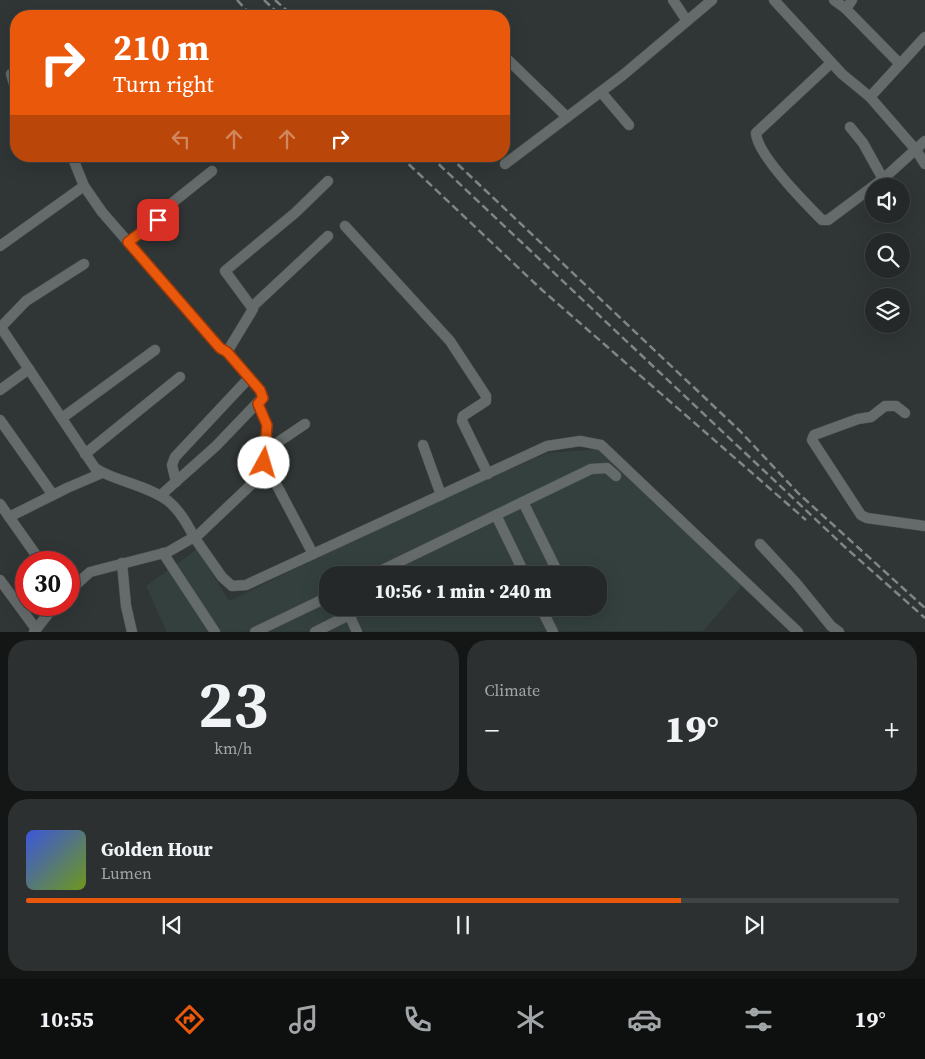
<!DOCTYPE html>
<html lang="en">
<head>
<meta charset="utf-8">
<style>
  body { margin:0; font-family:"Source Serif 4",serif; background:#2c3030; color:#f1f3f6; height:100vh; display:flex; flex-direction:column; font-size:19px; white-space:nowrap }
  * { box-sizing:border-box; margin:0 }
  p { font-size:16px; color:#a3a6a8 }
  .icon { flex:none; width:28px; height:28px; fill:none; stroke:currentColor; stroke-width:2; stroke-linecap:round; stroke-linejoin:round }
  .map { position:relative; height:632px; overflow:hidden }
  .panel { display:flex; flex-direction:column; gap:8px; padding:8px; background:#141616; flex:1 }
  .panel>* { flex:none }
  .hud { position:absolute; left:10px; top:10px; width:500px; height:152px; border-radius:20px; box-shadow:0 5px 20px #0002,0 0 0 1px #414445; background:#ea580c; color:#fff; overflow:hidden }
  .fabs { position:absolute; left:865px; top:178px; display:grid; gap:10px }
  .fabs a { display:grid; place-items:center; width:45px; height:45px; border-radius:50%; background:#242828; box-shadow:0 5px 20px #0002,0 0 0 1px #414445; font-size:25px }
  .speed { position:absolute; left:15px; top:551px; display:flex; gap:10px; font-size:25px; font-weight:700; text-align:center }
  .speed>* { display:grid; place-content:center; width:65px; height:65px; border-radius:50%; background:#242828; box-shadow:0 5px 20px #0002,0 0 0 1px #414445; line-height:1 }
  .speed .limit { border:8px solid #d22; background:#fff; color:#111 }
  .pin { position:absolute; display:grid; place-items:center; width:42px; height:42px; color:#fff; margin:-21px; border-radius:10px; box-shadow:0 2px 8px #0006 }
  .me { position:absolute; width:55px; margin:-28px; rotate:6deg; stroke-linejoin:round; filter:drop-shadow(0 0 4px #0008) }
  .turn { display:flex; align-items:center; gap:18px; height:105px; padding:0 20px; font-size:22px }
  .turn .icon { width:65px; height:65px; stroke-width:2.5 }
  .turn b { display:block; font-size:35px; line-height:42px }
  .lanes { display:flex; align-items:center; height:48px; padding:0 20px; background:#0003; justify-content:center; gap:25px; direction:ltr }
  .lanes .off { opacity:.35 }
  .big { font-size:38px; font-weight:800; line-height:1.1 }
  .panel .tile { flex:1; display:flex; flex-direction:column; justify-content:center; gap:8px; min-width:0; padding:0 18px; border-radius:20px; background:#2c3030 }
  .panel .dial { align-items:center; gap:0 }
  .dial b { font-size:65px; line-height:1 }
  .song { display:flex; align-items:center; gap:15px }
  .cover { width:60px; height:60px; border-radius:8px; background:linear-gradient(135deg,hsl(230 70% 55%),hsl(80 70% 35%)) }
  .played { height:5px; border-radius:2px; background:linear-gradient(90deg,#ea580c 75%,#414445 75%) }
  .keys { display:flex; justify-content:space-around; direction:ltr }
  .heat { display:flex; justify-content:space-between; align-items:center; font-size:28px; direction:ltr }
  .panel .tiles { flex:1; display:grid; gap:8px; grid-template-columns:1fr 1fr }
  .tile:last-child { grid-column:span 2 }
  .trip { position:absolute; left:319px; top:566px; width:288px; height:50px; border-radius:20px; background:#242828; box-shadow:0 5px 20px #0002,0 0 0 1px #414445; font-weight:800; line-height:50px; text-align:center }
  .tabs { display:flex; height:80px; justify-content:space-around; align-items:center; background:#0e1010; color:#a3a6a8 }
  .tabs .icon { width:35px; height:35px }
  .tabs .on { color:#ea580c }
  .tabs b { font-size:22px; color:#f1f3f6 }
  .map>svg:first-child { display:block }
  .built { fill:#33403e; fill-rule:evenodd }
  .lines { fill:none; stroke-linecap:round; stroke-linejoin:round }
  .minor-casing { stroke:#4f5453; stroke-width:11 }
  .minor { stroke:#656b6a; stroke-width:10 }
  .rail { stroke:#818585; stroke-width:2.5; stroke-dasharray:8 4; stroke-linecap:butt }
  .route-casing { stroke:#983908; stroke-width:12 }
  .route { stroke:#ea580c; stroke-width:9 }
</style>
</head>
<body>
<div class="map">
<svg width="925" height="632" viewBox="0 0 925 632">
  <rect width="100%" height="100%" fill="#303535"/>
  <path class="built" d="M599 449 742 586 703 631 167 632 146 586 197 549 229 601 389 523 547 453ZM328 575H598V608H328Z"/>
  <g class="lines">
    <g class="minor-casing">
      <g id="minor">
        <path d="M673 0 687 21"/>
        <path d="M774 0 842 74 870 97 916 150 925 164"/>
        <path d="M834 0 845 8"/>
        <path d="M852 0 846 9 900 64"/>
        <path d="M504 56 567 117"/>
        <path d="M831 63 756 133C757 155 806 204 822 220H828L883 179 925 141"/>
        <path d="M11 74 16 91"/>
        <path d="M601 92 629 125"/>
        <path d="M870 97 925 37"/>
        <path d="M850 127 863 143 883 179"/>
        <path d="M72 156 84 186 102 212 220 348 227 352"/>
        <path d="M505 164 623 75 712 0"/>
        <path d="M345 226 450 341 486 396V401L463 416 462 421 488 474"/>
        <path d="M128 242 158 220 172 203 212 171"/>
        <path d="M0 246 84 186"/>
        <path d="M252 307 328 236"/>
        <path d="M0 326 95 468C105 475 116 478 127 482 165 495 176 501 194 537"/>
        <path d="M1 327 26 301 84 264"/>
        <path d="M0 390 29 369"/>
        <path d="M258 404 267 425 263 475"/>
        <path d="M905 413 896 406H885L871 417 858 419 814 435 812 440 861 515 867 518 925 526"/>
        <path d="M62 418 155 350"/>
        <path d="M0 420 53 495"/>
        <path d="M423 445 441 495"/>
        <path d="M265 451 305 424"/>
        <path d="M85 454 180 377"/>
        <path d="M176 482 172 465 175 457 249 378"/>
        <path d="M161 495 216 446 263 397 260 390 227 352 253 309 225 271 295 213 328 181"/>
        <path d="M523 502 559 575"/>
        <path d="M0 504 41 562"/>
        <path d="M496 515 525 575"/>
        <path d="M9 517 67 488 102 473"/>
        <path d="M195 538 257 479 267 475 274 480 313 554"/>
        <path d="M760 544 796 583 831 626 839 632"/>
        <path d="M163 553 215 632"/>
        <path d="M122 563 126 606 132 632"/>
        <path d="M372 575 591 469 607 468 616 476"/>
        <path d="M0 580 36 629"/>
        <path d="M69 591 90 572 168 552 194 537 222 577 232 586 246 585 547 446 580 441 601 445 798 632"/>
        <path d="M346 608 357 632"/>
        <path d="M541 608 553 632"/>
        <path d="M34 632 55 605"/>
        <path d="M255 632 328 597"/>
        <path d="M315 632 349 615"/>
      </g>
    </g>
    <use href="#minor" class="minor"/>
    <g class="rail">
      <path d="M237 0 252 16"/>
      <path d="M264 0 281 16"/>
      <path d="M275 0 293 16"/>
      <path d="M400 156 542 290 806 520"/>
      <path d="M430 156 846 548 925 618"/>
      <path d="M449 156 740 431 798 493 925 608"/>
    </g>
  </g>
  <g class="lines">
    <g class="route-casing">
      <path id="route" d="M158 220 128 242 220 348 227 352 260 390 263 398 258 404 267 425 264 463"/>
    </g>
    <use href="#route" class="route"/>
  </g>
</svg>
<div class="fabs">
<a><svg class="icon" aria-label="sound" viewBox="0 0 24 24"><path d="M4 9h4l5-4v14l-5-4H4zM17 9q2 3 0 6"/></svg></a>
<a><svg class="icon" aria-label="search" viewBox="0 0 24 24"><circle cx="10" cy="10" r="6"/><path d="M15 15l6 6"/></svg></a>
<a><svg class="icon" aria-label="layers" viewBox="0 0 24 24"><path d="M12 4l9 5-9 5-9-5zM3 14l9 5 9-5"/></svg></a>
</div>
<div class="speed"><div class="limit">30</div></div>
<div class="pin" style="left:158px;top:220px;background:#d93025"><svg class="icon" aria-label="arrive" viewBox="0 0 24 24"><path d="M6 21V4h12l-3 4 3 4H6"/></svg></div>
<svg class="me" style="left:264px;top:463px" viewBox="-20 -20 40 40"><circle r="19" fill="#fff"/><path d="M0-13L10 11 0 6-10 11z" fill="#ea580c"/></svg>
<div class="trip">10:56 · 1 min · 240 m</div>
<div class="hud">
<div class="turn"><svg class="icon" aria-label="right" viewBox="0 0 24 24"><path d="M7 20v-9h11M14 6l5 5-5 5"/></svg><div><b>210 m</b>Turn right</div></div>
<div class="lanes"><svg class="icon off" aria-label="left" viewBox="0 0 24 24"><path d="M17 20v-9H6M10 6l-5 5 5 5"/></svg><svg class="icon off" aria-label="ahead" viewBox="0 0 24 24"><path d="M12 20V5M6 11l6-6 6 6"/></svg><svg class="icon off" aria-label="ahead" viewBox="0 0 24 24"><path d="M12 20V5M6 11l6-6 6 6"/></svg><svg class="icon" aria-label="right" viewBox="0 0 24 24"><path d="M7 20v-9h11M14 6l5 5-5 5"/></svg></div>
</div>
</div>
<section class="panel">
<div class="tiles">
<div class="tile dial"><b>23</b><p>km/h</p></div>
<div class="tile"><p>Climate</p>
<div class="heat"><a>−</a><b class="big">19°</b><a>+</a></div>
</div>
<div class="tile">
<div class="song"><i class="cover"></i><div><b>Golden Hour</b><p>Lumen</p></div></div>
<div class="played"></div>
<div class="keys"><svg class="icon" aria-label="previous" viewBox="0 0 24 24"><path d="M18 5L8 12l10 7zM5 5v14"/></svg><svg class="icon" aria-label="pause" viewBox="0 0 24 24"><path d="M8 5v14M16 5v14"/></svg><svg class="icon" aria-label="next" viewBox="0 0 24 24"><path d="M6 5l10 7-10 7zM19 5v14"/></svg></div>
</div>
</div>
</section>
<nav class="tabs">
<b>10:55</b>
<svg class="icon on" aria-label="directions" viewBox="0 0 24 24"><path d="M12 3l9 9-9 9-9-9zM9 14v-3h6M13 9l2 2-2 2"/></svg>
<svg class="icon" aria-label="music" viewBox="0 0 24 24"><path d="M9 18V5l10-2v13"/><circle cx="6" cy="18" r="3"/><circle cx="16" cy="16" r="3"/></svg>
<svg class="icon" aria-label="phone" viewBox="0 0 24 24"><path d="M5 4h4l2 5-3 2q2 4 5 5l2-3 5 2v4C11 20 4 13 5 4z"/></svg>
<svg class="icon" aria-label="climate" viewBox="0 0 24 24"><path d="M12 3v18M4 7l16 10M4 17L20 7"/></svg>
<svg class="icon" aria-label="car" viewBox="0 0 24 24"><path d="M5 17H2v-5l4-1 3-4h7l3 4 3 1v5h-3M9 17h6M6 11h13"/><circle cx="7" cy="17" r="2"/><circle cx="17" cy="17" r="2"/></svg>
<svg class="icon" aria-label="filters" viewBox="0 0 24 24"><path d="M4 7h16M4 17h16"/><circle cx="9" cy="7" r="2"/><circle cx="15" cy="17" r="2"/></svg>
<b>19°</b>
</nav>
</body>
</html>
